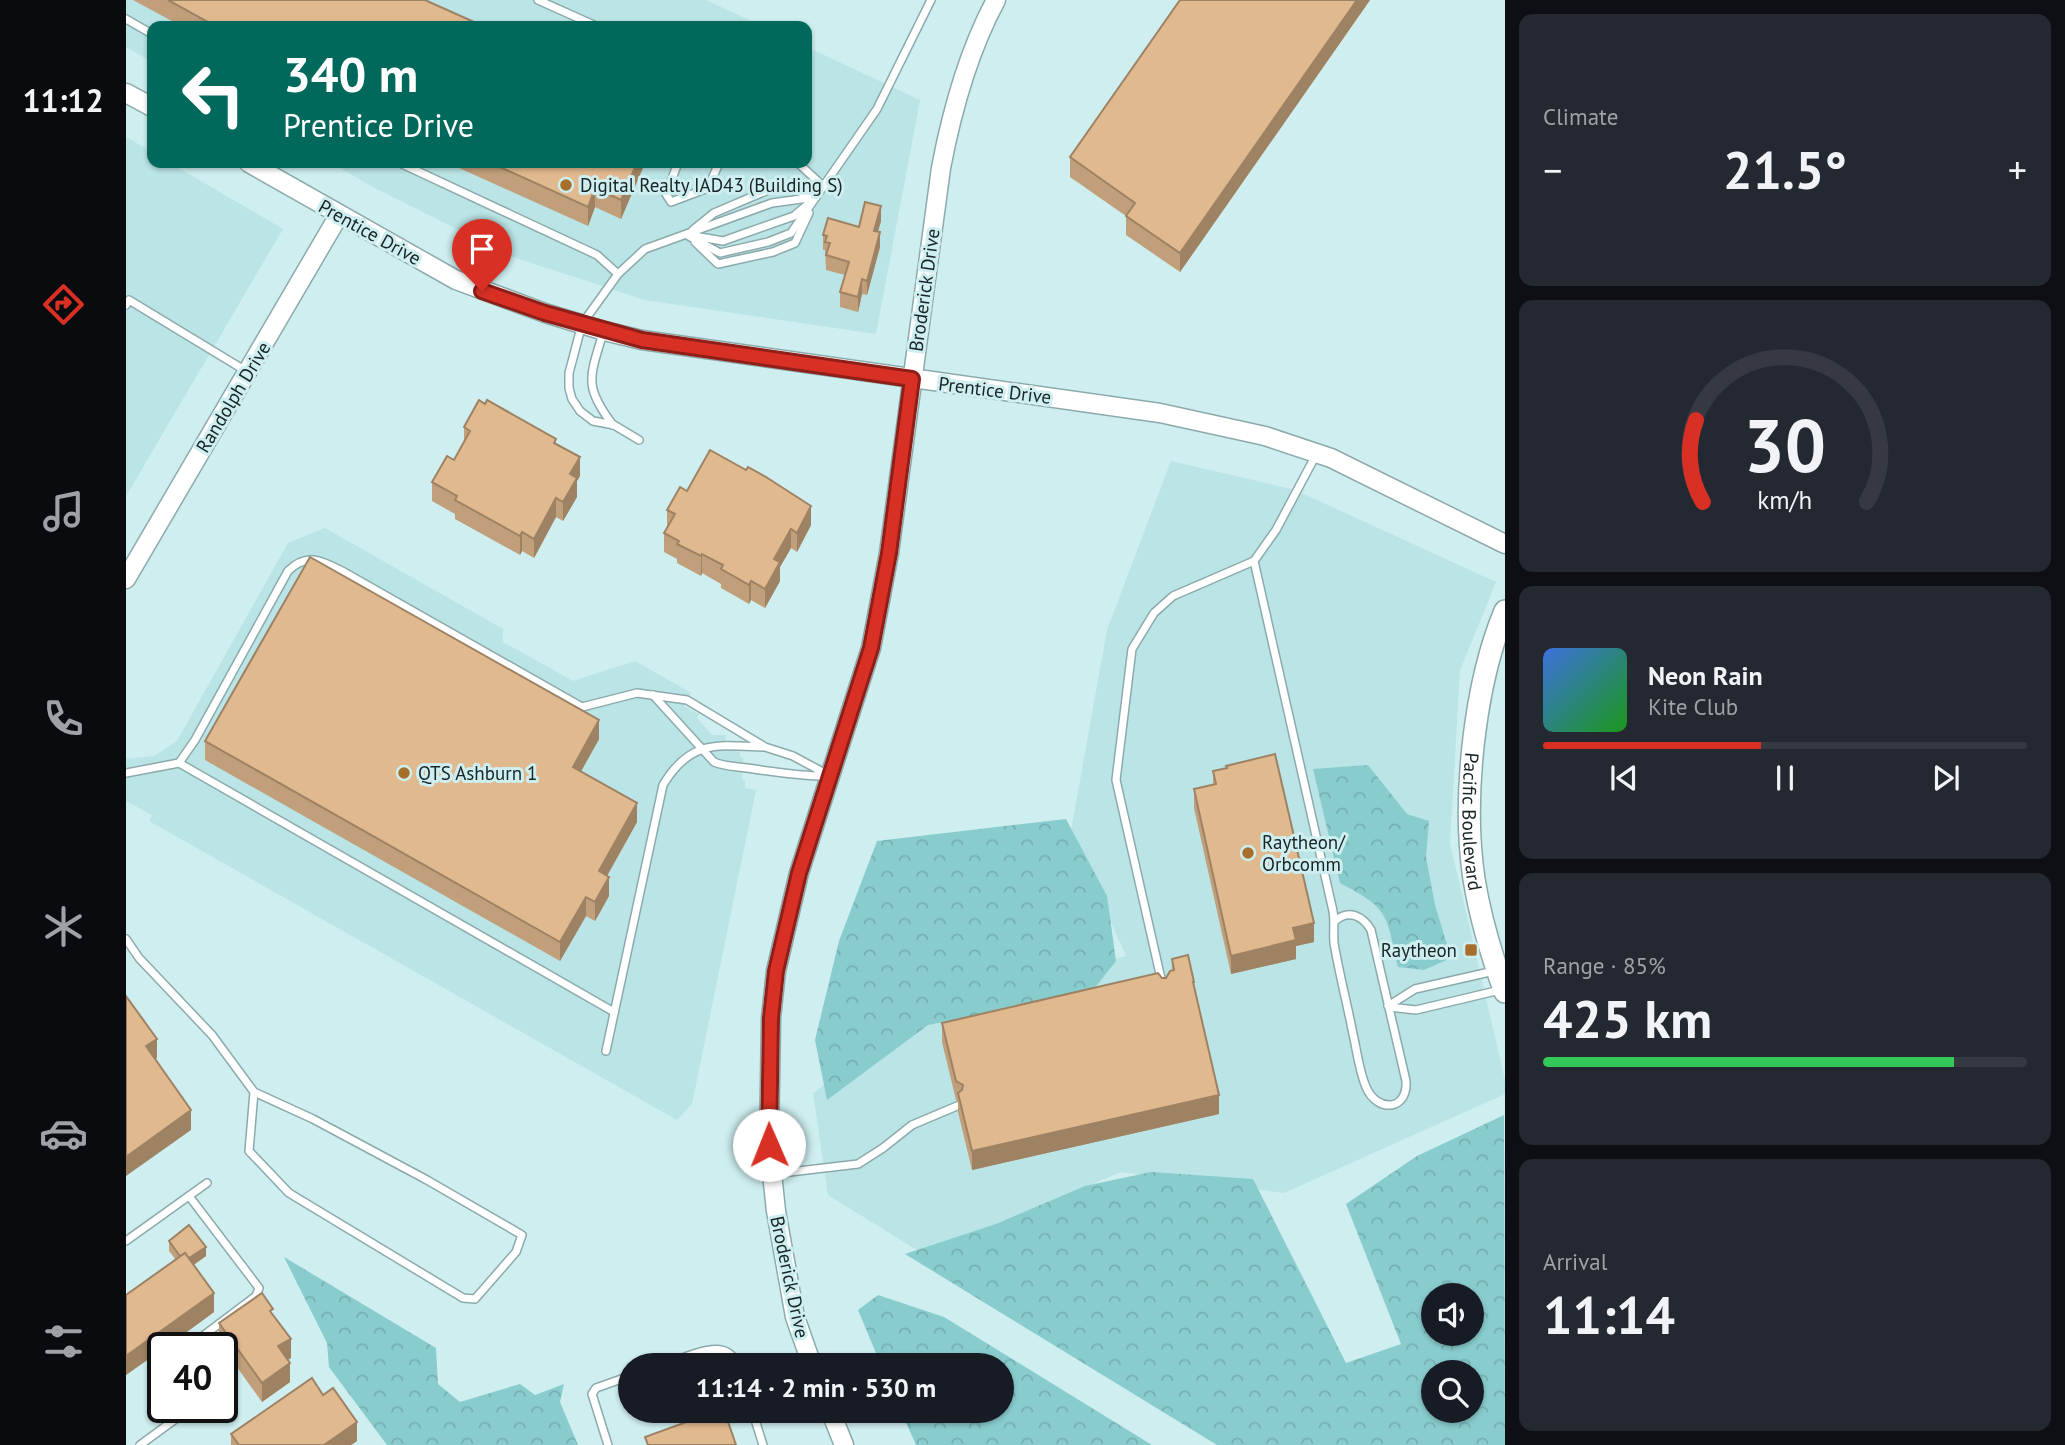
<!DOCTYPE html>
<html lang="en">
<head>
<meta charset="utf-8">
<style>
  body { margin:0; font-family:"PT Sans",sans-serif; background:#242831; color:#f1f3f6; height:100vh; display:flex; flex-direction:column; font-size:26px; white-space:nowrap }
  * { box-sizing:border-box; margin:0 }
  p { font-size:23px; color:#9ea1a6 }
  .icon { flex:none; width:38px; height:38px; fill:none; stroke:currentColor; stroke-width:2; stroke-linecap:round; stroke-linejoin:round }
  .map { position:relative; flex:1; overflow:hidden }
  .side { display:flex; flex-direction:column; gap:14px; padding:14px; background:#0d0f14; width:560px }
  .side>* { flex:none }
  .hud { position:absolute; left:21px; top:21px; width:665px; height:147px; border-radius:14px; box-shadow:0 2px 5px #0004; background:#00695c; color:#fff; overflow:hidden }
  .buttons { position:absolute; left:1295px; top:1283px; display:grid; gap:14px }
  .buttons a { display:grid; place-items:center; width:63px; height:63px; border-radius:50%; background:#171b24; box-shadow:0 2px 5px #0004; font-size:35px }
  .speed { position:absolute; left:21px; top:1332px; display:flex; gap:14px; font-size:35px; font-weight:700; text-align:center }
  .speed>* { display:grid; place-content:center; width:91px; height:91px; border-radius:50%; background:#171b24; box-shadow:0 2px 5px #0004; line-height:1 }
  .speed .limit { border:4px solid #111; border-radius:10px; background:#fff; color:#111 }
  .pin { position:absolute; display:grid; place-items:center; width:60px; height:60px; color:#fff; margin:-72px -30px; border-radius:50% 50% 50% 0; rotate:-45deg; box-shadow:0 0 7px #0007 }
  .pin .icon { rotate:45deg }
  .me { position:absolute; width:77px; margin:-38px; rotate:359deg; stroke-linejoin:round; filter:drop-shadow(0 0 5px #0008) }
  .turn { display:flex; align-items:center; gap:24px; height:147px; padding:0 21px; font-size:32px }
  .turn .icon { width:91px; height:91px; stroke-width:2.5 }
  .turn b { display:block; font-size:49px; line-height:60px }
  .big { font-size:52px; font-weight:800; line-height:1.1 }
  .side .tile { flex:1; display:flex; flex-direction:column; justify-content:center; gap:10px; min-width:0; padding:0 24px; border-radius:14px; background:#242831 }
  .side .dial { align-items:center; gap:0 }
  .dial svg { height:182px; overflow:visible; fill:none; stroke:#363941; stroke-width:7; stroke-linecap:round; text-anchor:middle }
  .dial text { fill:#f1f3f6; stroke:none }
  .song { display:flex; align-items:center; gap:21px }
  .cover { width:84px; height:84px; border-radius:10px; background:linear-gradient(135deg,hsl(220 70% 55%),hsl(120 70% 35%)) }
  .played { height:7px; border-radius:4px; background:linear-gradient(90deg,#d93025 45%,#363941 45%) }
  .keys { display:flex; justify-content:space-around; direction:ltr }
  .heat { display:flex; justify-content:space-between; align-items:center; font-size:38px; direction:ltr }
  .charge { height:10px; border-radius:5px; background:linear-gradient(90deg,#34c759 85%,#363941 0) }
  .trip { position:absolute; left:492px; top:1353px; width:396px; height:70px; border-radius:35px; background:#171b24; box-shadow:0 2px 5px #0004; font-weight:800; line-height:70px; text-align:center }
  main { display:flex; flex:1; min-height:0 }
  .dock { display:flex; flex-direction:column; width:126px; justify-content:space-around; align-items:center; background:#090b0e; color:#9ea1a6 }
  .dock .icon { width:49px; height:49px }
  .dock .active { color:#d93025 }
  .dock b { font-size:32px; color:#f1f3f6 }
  .map>svg:first-child { display:block }
  .built { fill:#bae4e5 }
  .forest { fill:url(#forest-crowns); fill-rule:evenodd }
  .lines { fill:none; stroke-linecap:round; stroke-linejoin:round }
  .service-casing { stroke:#8caaab; stroke-width:10 }
  .tertiary-casing { stroke:#8caaab; stroke-width:21 }
  .secondary-casing { stroke:#8caaab; stroke-width:24 }
  .service { stroke:#fff; stroke-width:7 }
  .tertiary { stroke:#fff; stroke-width:18 }
  .secondary { stroke:#fff; stroke-width:21 }
  .wall { fill:#c29f7b }
  .shaded-wall { fill:#9e8264 }
  .building { fill:#e1b98f; stroke:#9e8264; stroke-width:2 }
  .route-casing { stroke:#8d1f18; stroke-width:18 }
  .route { stroke:#d93025; stroke-width:12 }
  .poi-dot { fill:#a76f2c; stroke:#ceeeef; stroke-width:2.5 }
  .labels { text-anchor:middle; dominant-baseline:central; stroke-width:6; stroke-linejoin:round; paint-order:stroke }
  .poi-label { font-size:19px; fill:#182425; stroke:#ceeeef; text-anchor:start }
  .street-label { font-size:19px; fill:#182425; stroke:#ceeeef }
</style>
</head>
<body>
<main>
<nav class="dock">
<b>11:12</b>
<svg class="icon active" aria-label="directions" viewBox="0 0 24 24"><path d="M12 3l9 9-9 9-9-9zM9 14v-3h6M13 9l2 2-2 2"/></svg>
<svg class="icon" aria-label="music" viewBox="0 0 24 24"><path d="M9 18V5l10-2v13"/><circle cx="6" cy="18" r="3"/><circle cx="16" cy="16" r="3"/></svg>
<svg class="icon" aria-label="phone" viewBox="0 0 24 24"><path d="M5 4h4l2 5-3 2q2 4 5 5l2-3 5 2v4C11 20 4 13 5 4z"/></svg>
<svg class="icon" aria-label="climate" viewBox="0 0 24 24"><path d="M12 3v18M4 7l16 10M4 17L20 7"/></svg>
<svg class="icon" aria-label="car" viewBox="0 0 24 24"><path d="M5 17H2v-5l4-1 3-4h7l3 4 3 1v5h-3M9 17h6M6 11h13"/><circle cx="7" cy="17" r="2"/><circle cx="17" cy="17" r="2"/></svg>
<svg class="icon" aria-label="filters" viewBox="0 0 24 24"><path d="M4 7h16M4 17h16"/><circle cx="9" cy="7" r="2"/><circle cx="15" cy="17" r="2"/></svg>
</nav>
<div class="map">
<svg width="1379" height="1445" viewBox="0 0 1379 1445">
  <defs>
    <pattern id="forest-crowns" width="20" height="18" patternUnits="userSpaceOnUse" patternTransform="scale(1.75)"><rect width="20" height="18" fill="#89ccce"/><path d="M2 6a3 3 0 1 1 6 0M12 15a3 3 0 1 1 6 0" fill="none" stroke="#76afb1"/></pattern>
  </defs>
  <rect width="100%" height="100%" fill="#ceeeef"/>
  <g class="built">
    <path d="M0 0H580L636 26H26V62L0 47Z"/>
    <path d="M681 47 794 100 750 334 519 300 387 257 249 188 205 163H681Z"/>
    <path d="M0 137 26 152V163H44L157 229 0 496Z"/>
    <path d="M1045 461 1169 490 1370 582 1334 670 1324 843 1379 1080V1094L1158 1193 995 1172 799 1255 702 1195 687 1093 791 1017 1000 956 945 831 981 630Z"/>
    <path d="M199 528 377 629V642L447 681 509 661 565 693 558 706 573 714 571 718 586 735H600L599 750 614 752V757L617 758 616 780 619 781V788L630 790 566 1104 551 1120 23 821 26 815 0 801V759L28 756 51 741 162 543Z"/>
  </g>
  <g class="forest">
    <path d="M1242 765 1281 814 1303 821 1300 857 1309 905 1325 958 1298 970 1272 967C1260 914 1264 909 1214 883L1187 769Z"/>
    <path d="M940 819 981 896 990 961 964 994 802 1025 701 1100 689 1040 713 941 751 841Z"/>
    <path d="M1378 1115 1379 1445H1091L779 1254 870 1224 959 1186 1025 1172 1127 1179 1220 1363 1275 1344 1220 1204 1291 1156ZM1307 1295H1346V1334H1307ZM1307 1372H1346V1410H1307Z"/>
    <path d="M158 1257 310 1348 312 1384 334 1402 394 1384 409 1395 438 1384 434 1402 452 1445H261L203 1367 201 1343Z"/>
    <path d="M752 1295 818 1317 1026 1445H790L775 1411 875 1410V1365H755L732 1310Z"/>
  </g>
  <g class="lines">
    <g class="service-casing">
      <g id="service">
        <path d="M412 0 470 26"/>
        <path d="M0 19 26 34"/>
        <path d="M274 163 471 255 492 274"/>
        <path d="M552 163 540 194 545 202 582 188 593 163"/>
        <path d="M672 163 698 187"/>
        <path d="M567 230 588 213 654 185 685 196"/>
        <path d="M561 235 594 253 642 242 665 233 751 109 805 0"/>
        <path d="M568 236 597 241 668 216 681 205"/>
        <path d="M569 242 592 264 647 252 669 243 683 213"/>
        <path d="M0 305 3 300 120 371"/>
        <path d="M477 333C464 377 457 386 487 425"/>
        <path d="M513 440 488 425 467 421 454 411 446 399 443 388V373L456 324 492 274 519 249 646 203 690 197"/>
        <path d="M1128 561 1207 911C1209 922 1207 931 1208 943 1213 973 1221 1003 1227 1034 1231 1051 1233 1071 1240 1087 1251 1113 1282 1111 1280 1081L1245 930C1237 916 1223 909 1209 921"/>
        <path d="M527 695 588 762C600 767 609 766 621 768 648 772 673 776 700 776"/>
        <path d="M53 763 69 740 162 571C181 552 196 561 218 572L456 707 511 693 561 700 639 747 667 756 704 776"/>
        <path d="M0 773 53 763 488 1012"/>
        <path d="M0 939 13 958 86 1035 128 1092 187 1119 301 1180 396 1235 390 1252 349 1299 337 1298 163 1193 123 1151 128 1092"/>
        <path d="M1036 983 990 780 1006 649 1028 613 1047 596 1128 561 1150 530 1191 453"/>
        <path d="M1262 1006 1289 989 1368 971"/>
        <path d="M1263 1007 1290 1010 1374 990"/>
        <path d="M480 1051 537 785C564 740 590 745 636 747"/>
        <path d="M647 1174 732 1164 757 1148 786 1125 831 1106"/>
        <path d="M0 1241 81 1183"/>
        <path d="M61 1348 130 1296 133 1288 63 1196"/>
        <path d="M538 1365C559 1358 601 1334 611 1365"/>
        <path d="M626 1410 637 1445"/>
        <path d="M14 1445 66 1407"/>
        <path d="M482 1445 466 1394 470 1388 504 1376"/>
      </g>
    </g>
    <g class="tertiary-casing">
      <g id="tertiary">
        <path d="M0 93 26 107"/>
        <path d="M123 163 330 280 419 313 478 331 516 340 1034 413 1139 436 1205 458 1379 544"/>
        <path d="M0 579 213 215"/>
        <path d="M686 1365 669 1317 650 1211 643 1145 645 1018 650 971 673 873 745 648 763 553 815 168C826 110 842 52 870 0"/>
        <path d="M704 1410 718 1445"/>
      </g>
    </g>
    <g class="secondary-casing">
      <g id="secondary">
        <path id="s1" d="M1379 611C1348 685 1336 800 1348 879 1354 916 1366 957 1379 992"/>
      </g>
    </g>
    <use href="#service" class="service"/>
    <use href="#tertiary" class="tertiary"/>
    <use href="#secondary" class="secondary"/>
  </g>
  <g class="wall">
    <path d="M7 0H299L357 26H55Z"/>
    <path d="M1244 0 1054 272 1000 235V216L944 177V157Z"/>
    <path d="M322 163H519L495 219 469 207 462 226Z"/>
    <path d="M755 221 752 232 754 247 741 295 736 294 732 312 714 307V292L719 275 700 270 699 250H697V235Z"/>
    <path d="M338 427 430 444 454 476 451 481V497L437 521 430 517 408 558 396 551 394 555 329 519V514L306 501V482L328 460 338 442Z"/>
    <path d="M561 491 685 525 671 552 665 548 654 567V581L639 608 625 600 623 604 611 597 595 588V584L576 573 575 576 551 563V559L538 552V533L541 528V510Z"/>
    <path d="M473 739 455 771 511 822 481 876 483 896 469 921 460 916 434 961 79 760V741Z"/>
    <path d="M1087 771 1188 942 1170 946V959L1105 974 1068 808V789L1087 785Z"/>
    <path d="M1046 959 1068 982V990L1093 1114 846 1170 832 1112V1102L830 1100 816 1042V1023L1040 978 1046 970Z"/>
    <path d="M43 1241 80 1256 68 1265 88 1312 39 1348H37L0 1375V1295L50 1260 43 1251Z"/>
    <path d="M147 1315 165 1358 162 1360 164 1382 136 1402 93 1342V1323Z"/>
    <path d="M105 1434 231 1441 225 1445H105Z"/>
  </g>
  <g class="shaded-wall">
    <path d="M1231 0H1244L1054 272V253Z"/>
    <path d="M511 163H519L495 219V200Z"/>
    <path d="M469 188V207L462 226V207Z"/>
    <path d="M755 206V221L748 245V231Z"/>
    <path d="M754 232V247L741 295V281Z"/>
    <path d="M736 279V294L732 312V297Z"/>
    <path d="M454 457V476L451 481V497L437 521V502L444 474Z"/>
    <path d="M430 498V517L408 558V539Z"/>
    <path d="M685 506V525L671 552V533Z"/>
    <path d="M665 529V548L654 567V581L639 608V589L648 559Z"/>
    <path d="M396 532V551L394 555V536Z"/>
    <path d="M576 554V573L575 576V556Z"/>
    <path d="M625 581V600L623 604V585Z"/>
    <path d="M473 720V739L447 786V767Z"/>
    <path d="M511 803V822L473 890V871Z"/>
    <path d="M483 877V896L469 921V902Z"/>
    <path d="M460 897V916L434 961V942Z"/>
    <path d="M1188 923V942L1170 946V959L1105 974V956L1167 928Z"/>
    <path d="M31 1039V1058L20 1066V1046Z"/>
    <path d="M1093 1095V1114L846 1170V1151Z"/>
    <path d="M65 1110V1130L0 1176V1157Z"/>
    <path d="M80 1247V1256L58 1271V1261Z"/>
    <path d="M88 1293V1312L39 1348H37V1349L0 1375V1356Z"/>
    <path d="M165 1339V1358L152 1365V1346Z"/>
    <path d="M164 1363V1382L136 1402V1383Z"/>
    <path d="M231 1422V1441L225 1445H198Z"/>
  </g>
  <g class="building">
    <path d="M42 0H299L357 26H89Z"/>
    <path d="M1054 0H1231L1054 253 1000 216 1009 203 944 157Z"/>
    <path d="M365 163H511L495 200 469 188 462 207Z"/>
    <path d="M739 202 755 206 748 231 754 232 741 281 736 279 732 297 714 292 723 262 700 255 704 243 699 242 701 236 697 235 702 218 733 227Z"/>
    <path d="M353 400 359 404 361 400 430 439 428 443 454 457 444 474 451 478 437 502 430 498 408 539 396 532 394 536 329 500 331 496 306 482 321 456 328 460 344 431 338 427Z"/>
    <path d="M584 450 620 470 622 467 640 477 685 506 671 533 665 529 648 559 654 562 639 589 625 581 623 585 611 578 595 569 597 565 576 554 575 556 551 544 553 541 538 533 549 514 541 510 554 487 561 491Z"/>
    <path d="M184 557 473 720 447 767 511 803 473 871 483 877 469 902 460 897 434 942 79 741Z"/>
    <path d="M1149 754 1188 923 1167 928 1170 940 1105 956 1068 789 1090 784 1087 771 1101 768 1100 766Z"/>
    <path d="M1062 955 1068 982H1067L1093 1095 846 1151 832 1093 836 1090 837 1085 830 1081 816 1023 1032 973 1036 978H1040L1044 971 1048 970 1046 959Z"/>
    <path d="M0 996 31 1039 20 1046 65 1110 0 1157Z"/>
    <path d="M63 1225 80 1247 63 1258 59 1253 54 1256 43 1241Z"/>
    <path d="M59 1253 88 1293 0 1356V1295Z"/>
    <path d="M136 1293 147 1309 144 1311 165 1339 152 1346 164 1363 136 1383 93 1323Z"/>
    <path d="M186 1378 197 1395 207 1388 231 1422 198 1445H113L105 1434Z"/>
    <path d="M593 1410H598L610 1445H522L519 1437Z"/>
  </g>
  <g class="lines">
    <g class="route-casing">
      <path id="route" d="M356 291 419 313 516 340 786 379 763 553 745 648 673 873 650 971 645 1018 643 1145"/>
    </g>
    <use href="#route" class="route"/>
  </g>
  <g class="poi-dot">
    <circle cx="440" cy="185" r="7"/>
    <circle cx="278" cy="773" r="7"/>
    <circle cx="1122" cy="853" r="7"/>
    <rect x="1338" y="943" width="14" height="14" rx="3.5"/>
  </g>
  <g class="labels">
    <g class="poi-label">
      <text x="454" y="185">Digital Realty IAD43 (Building S)</text>
      <text x="292" y="773">QTS Ashburn 1</text>
      <text x="1136" y="842">Raytheon/<tspan x="1136" dy="22">Orbcomm</tspan></text>
      <text x="1331" y="950" text-anchor="end">Raytheon</text>
    </g>
    <g class="street-label">
      <text transform="translate(244 232) rotate(29)">Prentice Drive</text>
      <text transform="translate(798 290) rotate(-82)">Broderick Drive</text>
      <text transform="translate(869 390) rotate(7)">Prentice Drive</text>
      <text transform="translate(107 397) rotate(-59)">Randolph Drive</text>
      <text stroke="none"><textPath href="#s1" startOffset="215">Pacific Boulevard</textPath></text>
      <text transform="translate(664 1277) rotate(78)">Broderick Drive</text>
    </g>
  </g>
</svg>
<div class="buttons">
<a><svg class="icon" aria-label="sound" viewBox="0 0 24 24"><path d="M4 9h4l5-4v14l-5-4H4zM17 9q2 3 0 6"/></svg></a>
<a><svg class="icon" aria-label="search" viewBox="0 0 24 24"><circle cx="10" cy="10" r="6"/><path d="M15 15l6 6"/></svg></a>
</div>
<div class="speed"><div class="limit">40</div></div>
<div class="pin" style="left:356px;top:291px;background:#d93025"><svg class="icon" aria-label="arrive" viewBox="0 0 24 24"><path d="M6 21V4h12l-3 4 3 4H6"/></svg></div>
<svg class="me" style="left:643px;top:1145px" viewBox="-20 -20 40 40"><circle r="19" fill="#fff"/><path d="M0-13L10 11 0 6-10 11z" fill="#d93025"/></svg>
<div class="trip">11:14 · 2 min · 530 m</div>
<div class="hud">
<div class="turn"><svg class="icon" aria-label="left" viewBox="0 0 24 24"><path d="M17 20v-9H6M10 6l-5 5 5 5"/></svg><div><b>340 m</b>Prentice Drive</div></div>
</div>
</div>
<section class="side">
<div class="tile"><p>Climate</p>
<div class="heat"><a>−</a><b class="big">21.5°</b><a>+</a></div>
</div>
<div class="tile dial"><svg viewBox="0 0 100 80">
<path d="M14 69A42 42 0 1 1 86 69"/>
<path d="M14 69A42 42 0 0 1 11 33" stroke="#d93025"/>
<text x="50" y="56" font-size="32" font-weight="700">30</text>
<text x="50" y="72" font-size="11">km/h</text>
</svg></div>
<div class="tile">
<div class="song"><i class="cover"></i><div><b>Neon Rain</b><p>Kite Club</p></div></div>
<div class="played"></div>
<div class="keys"><svg class="icon" aria-label="previous" viewBox="0 0 24 24"><path d="M18 5L8 12l10 7zM5 5v14"/></svg><svg class="icon" aria-label="pause" viewBox="0 0 24 24"><path d="M8 5v14M16 5v14"/></svg><svg class="icon" aria-label="next" viewBox="0 0 24 24"><path d="M6 5l10 7-10 7zM19 5v14"/></svg></div>
</div>
<div class="tile"><p>Range · 85%</p><b class="big">425 km</b><div class="charge"></div></div>
<div class="tile"><p>Arrival</p><b class="big">11:14</b></div>
</section>
</main>
</body>
</html>
